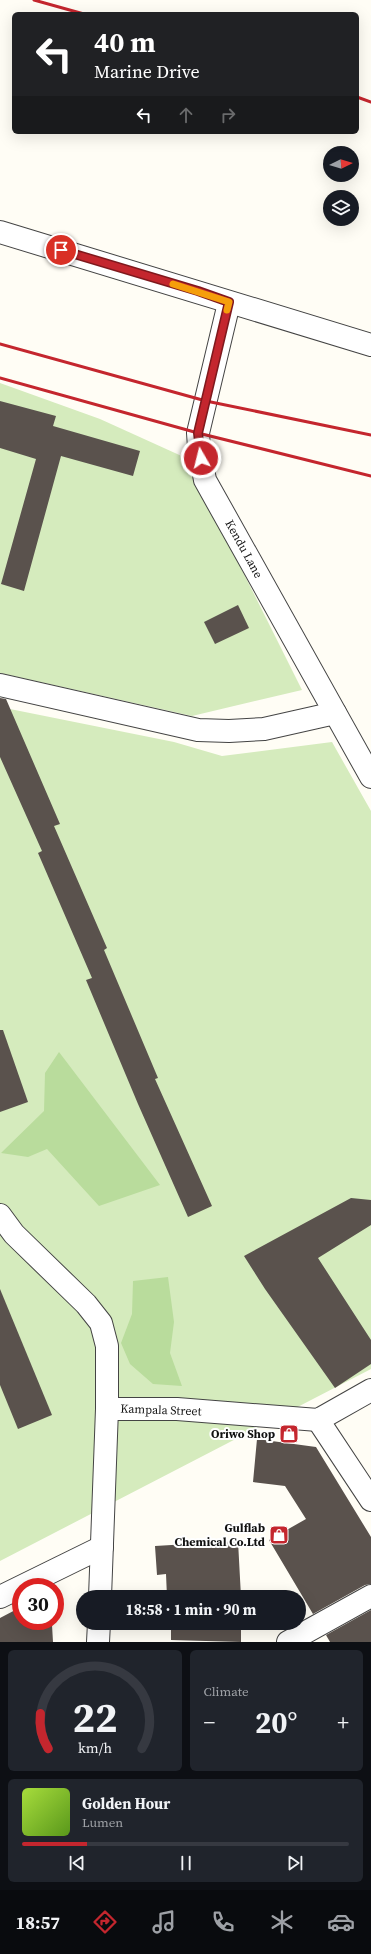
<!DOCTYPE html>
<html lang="en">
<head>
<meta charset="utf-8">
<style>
  body { margin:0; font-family:"Source Serif 4",serif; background:#20242c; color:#f1f3f6; height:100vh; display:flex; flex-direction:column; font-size:15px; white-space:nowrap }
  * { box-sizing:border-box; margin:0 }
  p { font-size:13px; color:#9ea1a6 }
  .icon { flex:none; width:22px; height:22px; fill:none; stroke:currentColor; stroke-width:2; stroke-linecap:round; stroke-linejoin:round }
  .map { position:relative; height:1642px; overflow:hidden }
  .side { display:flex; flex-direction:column; gap:8px; padding:8px; background:#0d0f14; flex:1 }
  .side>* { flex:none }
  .top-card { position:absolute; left:12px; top:12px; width:347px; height:122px; border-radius:6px; box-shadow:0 4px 16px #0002; background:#202124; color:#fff; overflow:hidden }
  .needle { width:26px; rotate:85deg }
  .fabs { position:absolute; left:323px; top:146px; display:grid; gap:8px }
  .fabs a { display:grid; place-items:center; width:36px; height:36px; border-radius:50%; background:#171b24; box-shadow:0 4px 16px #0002; font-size:20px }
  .speed { position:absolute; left:12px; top:1578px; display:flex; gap:8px; font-size:20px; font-weight:700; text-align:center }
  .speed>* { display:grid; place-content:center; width:52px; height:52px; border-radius:50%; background:#171b24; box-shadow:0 4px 16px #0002; line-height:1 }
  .speed .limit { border:6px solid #d22; background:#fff; color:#111 }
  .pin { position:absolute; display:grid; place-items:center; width:34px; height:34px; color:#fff; margin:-17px; border:2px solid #fff; border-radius:50%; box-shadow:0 1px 4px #0007 }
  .me { position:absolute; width:44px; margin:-22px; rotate:352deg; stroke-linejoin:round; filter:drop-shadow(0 0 3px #0008) }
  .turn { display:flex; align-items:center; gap:14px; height:84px; padding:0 16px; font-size:18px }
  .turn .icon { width:52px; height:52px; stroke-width:2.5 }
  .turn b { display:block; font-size:28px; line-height:34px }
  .lanes { display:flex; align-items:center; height:38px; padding:0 16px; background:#0003; justify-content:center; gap:20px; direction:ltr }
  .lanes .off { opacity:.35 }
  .big { font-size:30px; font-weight:700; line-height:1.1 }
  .side .card { flex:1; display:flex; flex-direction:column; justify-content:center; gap:6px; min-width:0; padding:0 14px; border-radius:6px; background:#20242c }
  .side .dial { align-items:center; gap:0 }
  .dial svg { height:104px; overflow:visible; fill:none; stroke:#363941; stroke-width:7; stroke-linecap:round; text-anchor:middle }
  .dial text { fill:#f1f3f6; stroke:none }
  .song { display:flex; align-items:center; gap:12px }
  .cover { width:48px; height:48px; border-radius:6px; background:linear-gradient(135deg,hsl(80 70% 55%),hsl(90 70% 35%)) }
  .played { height:4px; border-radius:2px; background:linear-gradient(90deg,#c4262e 20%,#363941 20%) }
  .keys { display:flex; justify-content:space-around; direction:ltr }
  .heat { display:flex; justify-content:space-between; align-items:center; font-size:22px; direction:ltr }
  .side .tiles { flex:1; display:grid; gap:8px; grid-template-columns:1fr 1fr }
  .card:last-child { grid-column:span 2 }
  .trip { position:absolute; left:76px; top:1590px; width:230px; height:40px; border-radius:20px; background:#171b24; box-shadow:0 4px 16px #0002; font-weight:700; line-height:40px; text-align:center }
  .tab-bar { display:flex; height:64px; justify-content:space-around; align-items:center; background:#090b0e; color:#9ea1a6 }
  .tab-bar .icon { width:28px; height:28px }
  .tab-bar .on { color:#c4262e }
  .tab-bar b { font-size:18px; color:#f1f3f6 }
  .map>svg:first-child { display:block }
  .green { fill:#d5ebbd }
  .forest { fill:#b9dc9c }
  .building { fill:#5a524d }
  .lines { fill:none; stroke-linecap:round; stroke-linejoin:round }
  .minor-casing { stroke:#444; stroke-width:24 }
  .minor { stroke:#fff; stroke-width:22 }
  .rail { stroke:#c4262e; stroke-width:3 }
  .route-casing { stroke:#7f191e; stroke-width:10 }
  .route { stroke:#c4262e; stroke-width:7 }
  .slow { stroke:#f59e0b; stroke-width:7 }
  .labels { text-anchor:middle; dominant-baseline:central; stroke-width:4; stroke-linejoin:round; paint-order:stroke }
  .street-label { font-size:12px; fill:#111; stroke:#fff }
  .poi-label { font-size:12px; font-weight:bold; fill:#111; stroke:#fff; text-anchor:end }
</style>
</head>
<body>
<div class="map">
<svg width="371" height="1642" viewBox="0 0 371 1642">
  <rect width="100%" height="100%" fill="#fffdf5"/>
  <g class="green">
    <path d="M0 383 100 419 186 458 302 690 192 716 0 673Z"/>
    <path d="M0 707 174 742 222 756 332 742 371 811V1369L0 1561Z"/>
  </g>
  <g class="forest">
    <path d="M59 1052 160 1185 99 1206 47 1149 28 1157 1 1153 44 1111 45 1073Z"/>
    <path d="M168 1277 174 1322 170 1353 182 1386 153 1384 130 1364 121 1343 132 1314 133 1281Z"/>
  </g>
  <g class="building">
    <path d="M0 401 56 416 53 426 140 451 133 476 61 456 24 591 1 584 36 459 0 448Z"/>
    <path d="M238 605 249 628 215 644 204 622Z"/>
    <path d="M0 698 6 699 60 824 54 826 107 948 104 950 158 1078 155 1079 212 1206 188 1217 138 1104 86 980 92 978 38 853 42 851 0 757Z"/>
    <path d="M0 1030H3L28 1102 0 1112Z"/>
    <path d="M351 1198 371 1200V1225L318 1258 371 1340V1364L335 1388 265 1289 244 1256Z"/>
    <path d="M0 1289 52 1415 18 1429 0 1385Z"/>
    <path d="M257 1439 316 1447 371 1537V1584L365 1585 313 1614 269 1540 306 1519 285 1486 253 1482Z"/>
    <path d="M238 1541 241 1597H167L166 1574 157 1575 155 1546Z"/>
    <path d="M21 1607V1621H44L52 1625 53 1642H0V1618Z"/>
    <path d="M371 1610V1642H330L326 1635Z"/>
    <path d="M171 1623H241V1642L171 1640Z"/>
  </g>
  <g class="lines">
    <g class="minor-casing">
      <g id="minor">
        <path d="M0 232 371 345"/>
        <path d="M229 303 198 433 199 447 205 480 371 777"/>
        <path d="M0 685 198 730 229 731 264 729 335 713"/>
        <path d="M0 1215 14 1234 86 1304 101 1323 107 1346V1409"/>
        <path d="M318 1420 371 1500"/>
        <path d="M0 1597 102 1547"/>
        <path d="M100 1597 107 1409H177L318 1420 371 1390"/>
        <path d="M98 1642 99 1623"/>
        <path d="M288 1642 371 1596"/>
      </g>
    </g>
    <use href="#minor" class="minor"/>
    <g class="rail">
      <path d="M34 0 84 14"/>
      <path d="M357 97 371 102"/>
      <path d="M0 344 206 401 371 435"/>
      <path d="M0 378 198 433 371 476"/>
    </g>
  </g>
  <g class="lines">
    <g class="route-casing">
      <path id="route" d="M61 250 198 291 229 302 198 433 201 458"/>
    </g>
    <use href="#route" class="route"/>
    <path class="slow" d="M173 284 229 302 227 310"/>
  </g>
  <defs>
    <g id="shop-square" transform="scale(1)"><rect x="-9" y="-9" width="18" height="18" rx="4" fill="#c4262e" stroke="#fff"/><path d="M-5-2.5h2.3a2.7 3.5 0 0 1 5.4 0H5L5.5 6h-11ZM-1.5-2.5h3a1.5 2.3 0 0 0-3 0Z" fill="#fff"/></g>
  </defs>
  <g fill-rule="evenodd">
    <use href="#shop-square" x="289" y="1434"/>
    <use href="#shop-square" x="279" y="1535"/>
  </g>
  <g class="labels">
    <g class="street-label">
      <text transform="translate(244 549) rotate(61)">Kendu Lane</text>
      <text transform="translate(161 1410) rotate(2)">Kampala Street</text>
    </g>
    <g class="poi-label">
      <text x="275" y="1434">Oriwo Shop</text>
      <text x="265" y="1528">Gulflab<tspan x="265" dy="14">Chemical Co.Ltd</tspan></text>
    </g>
  </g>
</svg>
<div class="fabs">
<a><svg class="needle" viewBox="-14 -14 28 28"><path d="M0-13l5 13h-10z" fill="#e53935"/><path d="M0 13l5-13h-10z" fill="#9ea1a6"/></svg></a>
<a><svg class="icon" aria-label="layers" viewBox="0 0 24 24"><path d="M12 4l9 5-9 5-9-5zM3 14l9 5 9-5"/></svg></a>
</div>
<div class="speed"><div class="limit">30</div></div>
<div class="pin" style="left:61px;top:250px;background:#d93025"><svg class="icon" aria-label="arrive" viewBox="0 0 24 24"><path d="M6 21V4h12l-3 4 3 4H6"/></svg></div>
<svg class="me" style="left:201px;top:458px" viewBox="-20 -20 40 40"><circle r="17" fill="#c4262e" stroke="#fff" stroke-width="3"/><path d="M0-11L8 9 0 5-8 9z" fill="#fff"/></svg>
<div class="trip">18:58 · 1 min · 90 m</div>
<div class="top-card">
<div class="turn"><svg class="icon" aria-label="left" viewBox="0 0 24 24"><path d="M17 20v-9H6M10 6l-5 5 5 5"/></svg><div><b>40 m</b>Marine Drive</div></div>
<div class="lanes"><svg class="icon" aria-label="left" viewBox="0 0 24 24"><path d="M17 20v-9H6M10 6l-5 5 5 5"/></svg><svg class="icon off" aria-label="ahead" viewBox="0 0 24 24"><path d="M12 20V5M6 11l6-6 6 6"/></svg><svg class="icon off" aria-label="right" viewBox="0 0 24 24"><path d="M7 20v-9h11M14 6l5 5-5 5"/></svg></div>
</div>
</div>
<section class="side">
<div class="tiles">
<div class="card dial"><svg viewBox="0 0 100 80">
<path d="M14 69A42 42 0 1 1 86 69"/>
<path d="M14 69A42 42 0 0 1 8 42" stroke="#c4262e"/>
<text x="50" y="56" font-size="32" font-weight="700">22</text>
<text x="50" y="72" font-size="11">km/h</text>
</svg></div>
<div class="card"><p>Climate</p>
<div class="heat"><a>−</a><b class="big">20°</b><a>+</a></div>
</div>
<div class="card">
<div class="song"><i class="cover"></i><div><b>Golden Hour</b><p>Lumen</p></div></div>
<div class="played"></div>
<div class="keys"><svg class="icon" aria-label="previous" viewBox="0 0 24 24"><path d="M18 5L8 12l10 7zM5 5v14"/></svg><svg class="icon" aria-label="pause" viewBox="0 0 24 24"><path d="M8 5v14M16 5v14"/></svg><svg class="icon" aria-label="next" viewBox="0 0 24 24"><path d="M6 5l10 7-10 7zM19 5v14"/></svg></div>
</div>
</div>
</section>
<nav class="tab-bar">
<b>18:57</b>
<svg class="icon on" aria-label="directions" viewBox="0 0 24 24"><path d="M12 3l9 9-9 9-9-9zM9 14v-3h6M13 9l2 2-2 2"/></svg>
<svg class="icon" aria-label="music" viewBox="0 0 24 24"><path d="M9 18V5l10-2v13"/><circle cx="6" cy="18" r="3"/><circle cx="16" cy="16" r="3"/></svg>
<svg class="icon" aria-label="phone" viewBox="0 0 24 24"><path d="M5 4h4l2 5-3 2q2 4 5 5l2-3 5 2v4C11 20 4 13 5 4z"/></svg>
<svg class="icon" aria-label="climate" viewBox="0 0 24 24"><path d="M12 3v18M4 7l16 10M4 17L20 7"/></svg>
<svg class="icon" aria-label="car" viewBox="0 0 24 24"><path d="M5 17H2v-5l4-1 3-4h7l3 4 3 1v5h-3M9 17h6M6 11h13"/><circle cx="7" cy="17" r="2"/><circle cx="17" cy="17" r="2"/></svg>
</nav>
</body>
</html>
